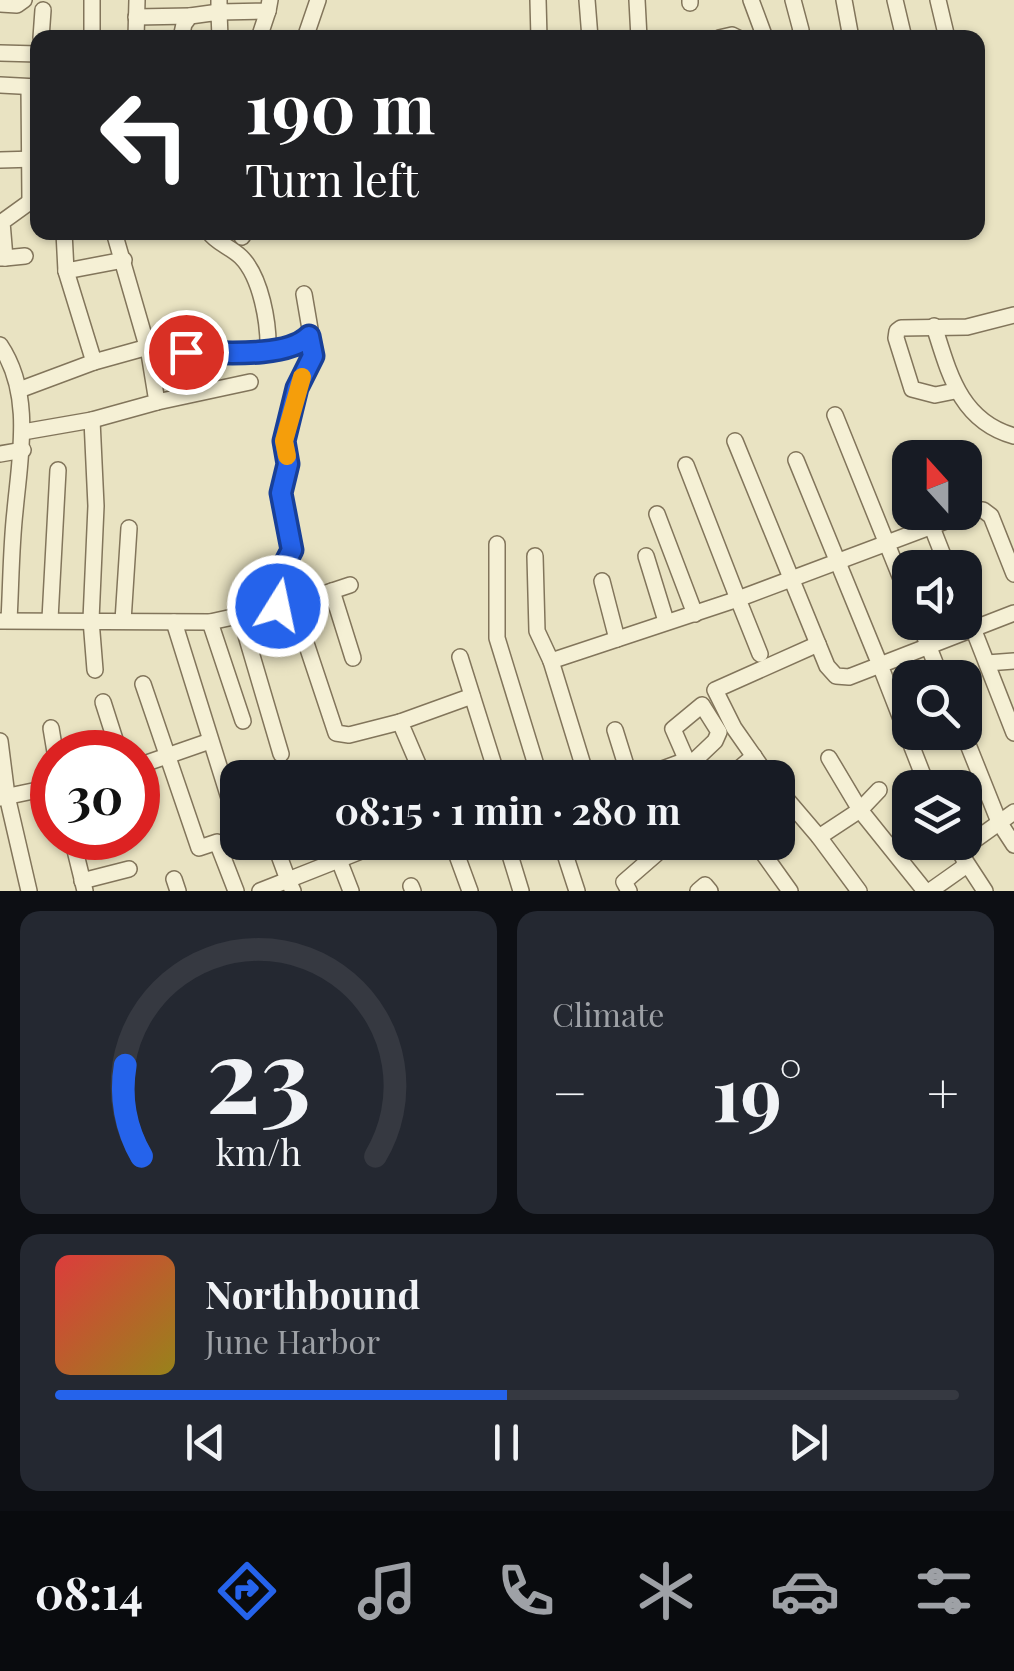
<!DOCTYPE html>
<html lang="en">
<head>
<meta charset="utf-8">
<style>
  body { margin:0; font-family:"Playfair Display",serif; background:#242831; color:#f1f3f6; height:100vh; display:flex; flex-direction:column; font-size:38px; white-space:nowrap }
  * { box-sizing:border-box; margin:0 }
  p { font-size:32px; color:#9ea1a6 }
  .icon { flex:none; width:55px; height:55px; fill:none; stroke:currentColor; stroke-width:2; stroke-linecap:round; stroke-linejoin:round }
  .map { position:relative; height:891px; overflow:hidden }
  .panel { display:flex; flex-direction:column; gap:20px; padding:20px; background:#0d0f14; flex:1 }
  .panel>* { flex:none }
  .banner { position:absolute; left:30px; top:30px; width:955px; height:210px; border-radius:20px; box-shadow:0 2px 8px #0004; background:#202124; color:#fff; overflow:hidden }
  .needle { width:65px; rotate:339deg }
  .tools { position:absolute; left:892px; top:440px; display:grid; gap:20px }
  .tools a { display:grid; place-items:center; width:90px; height:90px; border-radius:20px; background:#171b24; box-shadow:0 2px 8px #0004; font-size:50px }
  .speed { position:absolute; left:30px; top:730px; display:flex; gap:20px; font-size:50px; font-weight:700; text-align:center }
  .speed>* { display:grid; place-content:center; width:130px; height:130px; border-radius:50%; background:#171b24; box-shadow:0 2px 8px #0004; line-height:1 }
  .speed .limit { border:15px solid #d22; background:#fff; color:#111 }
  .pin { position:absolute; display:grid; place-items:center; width:85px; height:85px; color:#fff; margin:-42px; border:5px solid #fff; border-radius:50%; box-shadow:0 2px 10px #0007 }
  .me { position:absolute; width:110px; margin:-55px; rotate:10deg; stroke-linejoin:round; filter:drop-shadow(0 0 8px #0008) }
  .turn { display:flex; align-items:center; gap:35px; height:210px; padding:0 50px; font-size:45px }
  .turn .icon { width:130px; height:130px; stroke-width:2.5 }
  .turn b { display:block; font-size:70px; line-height:85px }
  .big { font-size:75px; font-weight:700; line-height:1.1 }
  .panel .widget { flex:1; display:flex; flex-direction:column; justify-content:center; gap:15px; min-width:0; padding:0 35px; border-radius:20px; background:#242831 }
  .panel .dial { align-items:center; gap:0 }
  .dial svg { height:260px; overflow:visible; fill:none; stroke:#363941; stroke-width:7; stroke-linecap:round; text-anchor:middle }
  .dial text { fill:#f1f3f6; stroke:none }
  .song { display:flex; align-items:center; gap:30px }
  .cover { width:120px; height:120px; border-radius:15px; background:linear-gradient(135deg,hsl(0 70% 55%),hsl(50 70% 35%)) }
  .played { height:10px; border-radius:5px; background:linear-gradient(90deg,#2563eb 50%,#363941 50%) }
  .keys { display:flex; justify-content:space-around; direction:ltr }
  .heat { display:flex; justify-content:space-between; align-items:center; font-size:55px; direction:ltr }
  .panel .tiles { flex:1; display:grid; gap:20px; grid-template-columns:1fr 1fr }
  .widget:last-child { grid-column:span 2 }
  .trip { position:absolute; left:220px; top:760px; width:575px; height:100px; border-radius:20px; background:#171b24; box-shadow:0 2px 8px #0004; font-weight:700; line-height:100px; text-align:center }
  .tab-bar { display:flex; height:160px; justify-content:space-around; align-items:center; background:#090b0e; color:#9ea1a6 }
  .tab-bar .icon { width:70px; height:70px }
  .tab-bar .active { color:#2563eb }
  .tab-bar b { font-size:45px; color:#f1f3f6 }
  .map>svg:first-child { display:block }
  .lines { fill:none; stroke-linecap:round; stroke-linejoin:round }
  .minor-casing { stroke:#82755b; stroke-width:18 }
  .minor { stroke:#f5f0d5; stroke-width:15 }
  .route-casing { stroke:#184099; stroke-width:25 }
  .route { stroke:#2563eb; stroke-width:18 }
  .slow { stroke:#f59e0b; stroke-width:18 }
</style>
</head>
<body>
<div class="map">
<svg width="1014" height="891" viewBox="0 0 1014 891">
  <rect width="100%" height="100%" fill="#e9e3c2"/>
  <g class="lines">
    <g class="minor-casing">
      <g id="minor">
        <path d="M92 0V38"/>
        <path d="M219 0V12L268 11 270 0"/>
        <path d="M538 0 539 38"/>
        <path d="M587 0 590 38"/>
        <path d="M637 0 639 38"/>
        <path d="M751 0 764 35"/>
        <path d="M793 0 801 30 798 38"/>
        <path d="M844 0 851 38"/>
        <path d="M895 0 904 38"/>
        <path d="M938 0 947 38"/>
        <path d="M690 3V0"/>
        <path d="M0 4 17 5 24 0"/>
        <path d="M136 17 190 16"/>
        <path d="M41 38 43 10"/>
        <path d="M136 38 137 0"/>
        <path d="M181 38 184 24 190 16 219 12 220 38"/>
        <path d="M259 38 268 11"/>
        <path d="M305 38 318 0"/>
        <path d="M719 38 732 35 738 38"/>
        <path d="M0 53 38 54"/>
        <path d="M0 85 38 87"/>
        <path d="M29 87 30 200"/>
        <path d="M0 160 36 159"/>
        <path d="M64 232 66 271 94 362 148 347"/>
        <path d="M209 232C216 243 231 247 241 257 261 277 269 323 268 351"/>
        <path d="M242 237 245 232"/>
        <path d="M0 258H5L2 222 38 196"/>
        <path d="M5 258 25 256"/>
        <path d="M66 271 124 260"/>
        <path d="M934 326C949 373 960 421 1014 436"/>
        <path d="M0 345C33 394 20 456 15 511 11 547 11 584 9 620"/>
        <path d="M149 353C198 352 261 362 306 340L310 329 304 294"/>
        <path d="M19 390 94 362"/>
        <path d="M955 391 935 395 912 389 896 338 897 331 901 328 967 327 1014 315"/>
        <path d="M157 402 250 382"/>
        <path d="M835 415 910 601"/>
        <path d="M92 420 96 506 91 620 95 670"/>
        <path d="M23 432 92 420 157 402 149 353 114 232"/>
        <path d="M735 441 827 666 836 676 849 677 880 665 796 460"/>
        <path d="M0 454 23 450"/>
        <path d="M926 512 948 568"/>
        <path d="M657 514 695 614"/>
        <path d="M497 544V638L540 778"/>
        <path d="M535 556 537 631 551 661"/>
        <path d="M646 556 666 621"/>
        <path d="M602 581 617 639"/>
        <path d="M332 591 353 658"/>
        <path d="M293 604 336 733 349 735 400 722"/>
        <path d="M279 607 274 584 292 550 281 493 288 464 284 441 297 387 313 356 309 336"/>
        <path d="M965 608 1014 733"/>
        <path d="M240 615 281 754"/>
        <path d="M50 619 58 470"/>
        <path d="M0 621 210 622 293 604 350 585"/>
        <path d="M123 621 129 528"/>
        <path d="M174 622 229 798"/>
        <path d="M210 622 243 721"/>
        <path d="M919 622 941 678"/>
        <path d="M760 654 738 599 975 510H983L991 516 1014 574"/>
        <path d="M460 657 498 778"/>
        <path d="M987 663 1014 661"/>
        <path d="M143 684 199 848 217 842 236 891"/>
        <path d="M103 702 119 752"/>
        <path d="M51 728 55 752"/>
        <path d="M615 730 630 778"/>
        <path d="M963 732 999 822 1014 845"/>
        <path d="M0 741 7 796 29 891"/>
        <path d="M829 758 860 810 925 891"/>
        <path d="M687 761 673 729 702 705 719 732 715 741 694 761"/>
        <path d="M138 766 210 741"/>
        <path d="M353 778H361"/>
        <path d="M424 778 400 722 472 696"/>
        <path d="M587 778 551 661 738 599 686 465"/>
        <path d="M638 778 684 761 700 765 708 778"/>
        <path d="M728 778 754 756"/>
        <path d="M769 778 734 728 715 690 818 644"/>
        <path d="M928 788 880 665 1014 613"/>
        <path d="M778 789 819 837 859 891"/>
        <path d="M0 798 52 787"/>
        <path d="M138 819 140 827"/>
        <path d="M819 837 860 810 879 790"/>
        <path d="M72 838 85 891"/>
        <path d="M274 842 288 880 384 842"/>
        <path d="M332 842 351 891"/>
        <path d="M452 842 470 891"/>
        <path d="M506 842 521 891"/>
        <path d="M561 842 577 891"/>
        <path d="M755 842 790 891"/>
        <path d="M953 842 985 891"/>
        <path d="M174 879 178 891"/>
        <path d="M82 881 129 869"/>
        <path d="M411 886 413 891"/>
        <path d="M260 891 288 880 293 891"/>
        <path d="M629 891 624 882 670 842"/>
        <path d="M698 891 705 885 710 891"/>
        <path d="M930 891 964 867 965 847 1014 812"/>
      </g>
    </g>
    <use href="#minor" class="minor"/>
  </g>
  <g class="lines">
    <g class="route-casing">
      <path id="route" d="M186 352C218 352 286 359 309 336L313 356 297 388 284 441 288 464 281 493 292 550 274 584 278 606"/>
    </g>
    <use href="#route" class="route"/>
    <path class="slow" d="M287 456 284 441 302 377"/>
  </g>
</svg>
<div class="tools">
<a><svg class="needle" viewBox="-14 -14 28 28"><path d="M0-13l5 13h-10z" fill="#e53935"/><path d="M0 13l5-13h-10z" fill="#9ea1a6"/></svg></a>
<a><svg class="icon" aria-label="sound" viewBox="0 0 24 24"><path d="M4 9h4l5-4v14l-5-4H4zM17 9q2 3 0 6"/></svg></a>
<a><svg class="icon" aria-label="search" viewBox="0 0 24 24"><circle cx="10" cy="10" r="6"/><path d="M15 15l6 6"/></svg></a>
<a><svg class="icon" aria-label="layers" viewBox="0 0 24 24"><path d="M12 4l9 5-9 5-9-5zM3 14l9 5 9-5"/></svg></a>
</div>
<div class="speed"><div class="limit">30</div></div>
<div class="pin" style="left:186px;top:352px;background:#d93025"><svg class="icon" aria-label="arrive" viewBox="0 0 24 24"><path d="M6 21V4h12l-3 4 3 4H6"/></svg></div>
<svg class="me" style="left:278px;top:606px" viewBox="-20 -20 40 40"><circle r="17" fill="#2563eb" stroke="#fff" stroke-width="3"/><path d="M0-11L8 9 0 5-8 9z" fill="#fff"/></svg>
<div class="trip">08:15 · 1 min · 280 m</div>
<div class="banner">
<div class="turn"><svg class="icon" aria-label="left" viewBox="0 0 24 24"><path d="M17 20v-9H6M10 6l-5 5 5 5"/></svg><div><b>190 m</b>Turn left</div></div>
</div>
</div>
<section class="panel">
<div class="tiles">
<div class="widget dial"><svg viewBox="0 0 100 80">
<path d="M14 69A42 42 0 1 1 86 69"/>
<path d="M14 69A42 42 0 0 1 9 41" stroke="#2563eb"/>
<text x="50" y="56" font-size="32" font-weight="700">23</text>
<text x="50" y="72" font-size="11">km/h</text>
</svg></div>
<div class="widget"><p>Climate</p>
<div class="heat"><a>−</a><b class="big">19°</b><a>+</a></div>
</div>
<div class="widget">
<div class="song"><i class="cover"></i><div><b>Northbound</b><p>June Harbor</p></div></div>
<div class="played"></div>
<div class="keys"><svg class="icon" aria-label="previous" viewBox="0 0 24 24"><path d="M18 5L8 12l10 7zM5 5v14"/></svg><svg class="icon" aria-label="pause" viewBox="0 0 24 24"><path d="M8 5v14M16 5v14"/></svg><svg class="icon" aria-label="next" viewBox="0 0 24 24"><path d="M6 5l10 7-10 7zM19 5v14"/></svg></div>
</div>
</div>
</section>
<nav class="tab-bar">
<b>08:14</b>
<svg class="icon active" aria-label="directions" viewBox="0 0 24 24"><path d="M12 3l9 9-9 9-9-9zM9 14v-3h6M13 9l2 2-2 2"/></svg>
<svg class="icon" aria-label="music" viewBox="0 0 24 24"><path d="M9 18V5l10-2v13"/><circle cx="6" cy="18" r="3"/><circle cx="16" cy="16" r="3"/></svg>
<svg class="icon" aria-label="phone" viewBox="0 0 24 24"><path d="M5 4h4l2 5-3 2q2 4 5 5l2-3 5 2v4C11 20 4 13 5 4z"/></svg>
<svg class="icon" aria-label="climate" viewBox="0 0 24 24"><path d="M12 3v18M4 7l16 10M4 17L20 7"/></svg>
<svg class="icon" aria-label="car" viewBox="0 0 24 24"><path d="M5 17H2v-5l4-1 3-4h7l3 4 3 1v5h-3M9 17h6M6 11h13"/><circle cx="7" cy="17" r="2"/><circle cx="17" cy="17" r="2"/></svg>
<svg class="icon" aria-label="filters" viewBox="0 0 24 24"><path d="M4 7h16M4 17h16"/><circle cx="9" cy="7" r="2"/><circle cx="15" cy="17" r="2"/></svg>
</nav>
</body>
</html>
